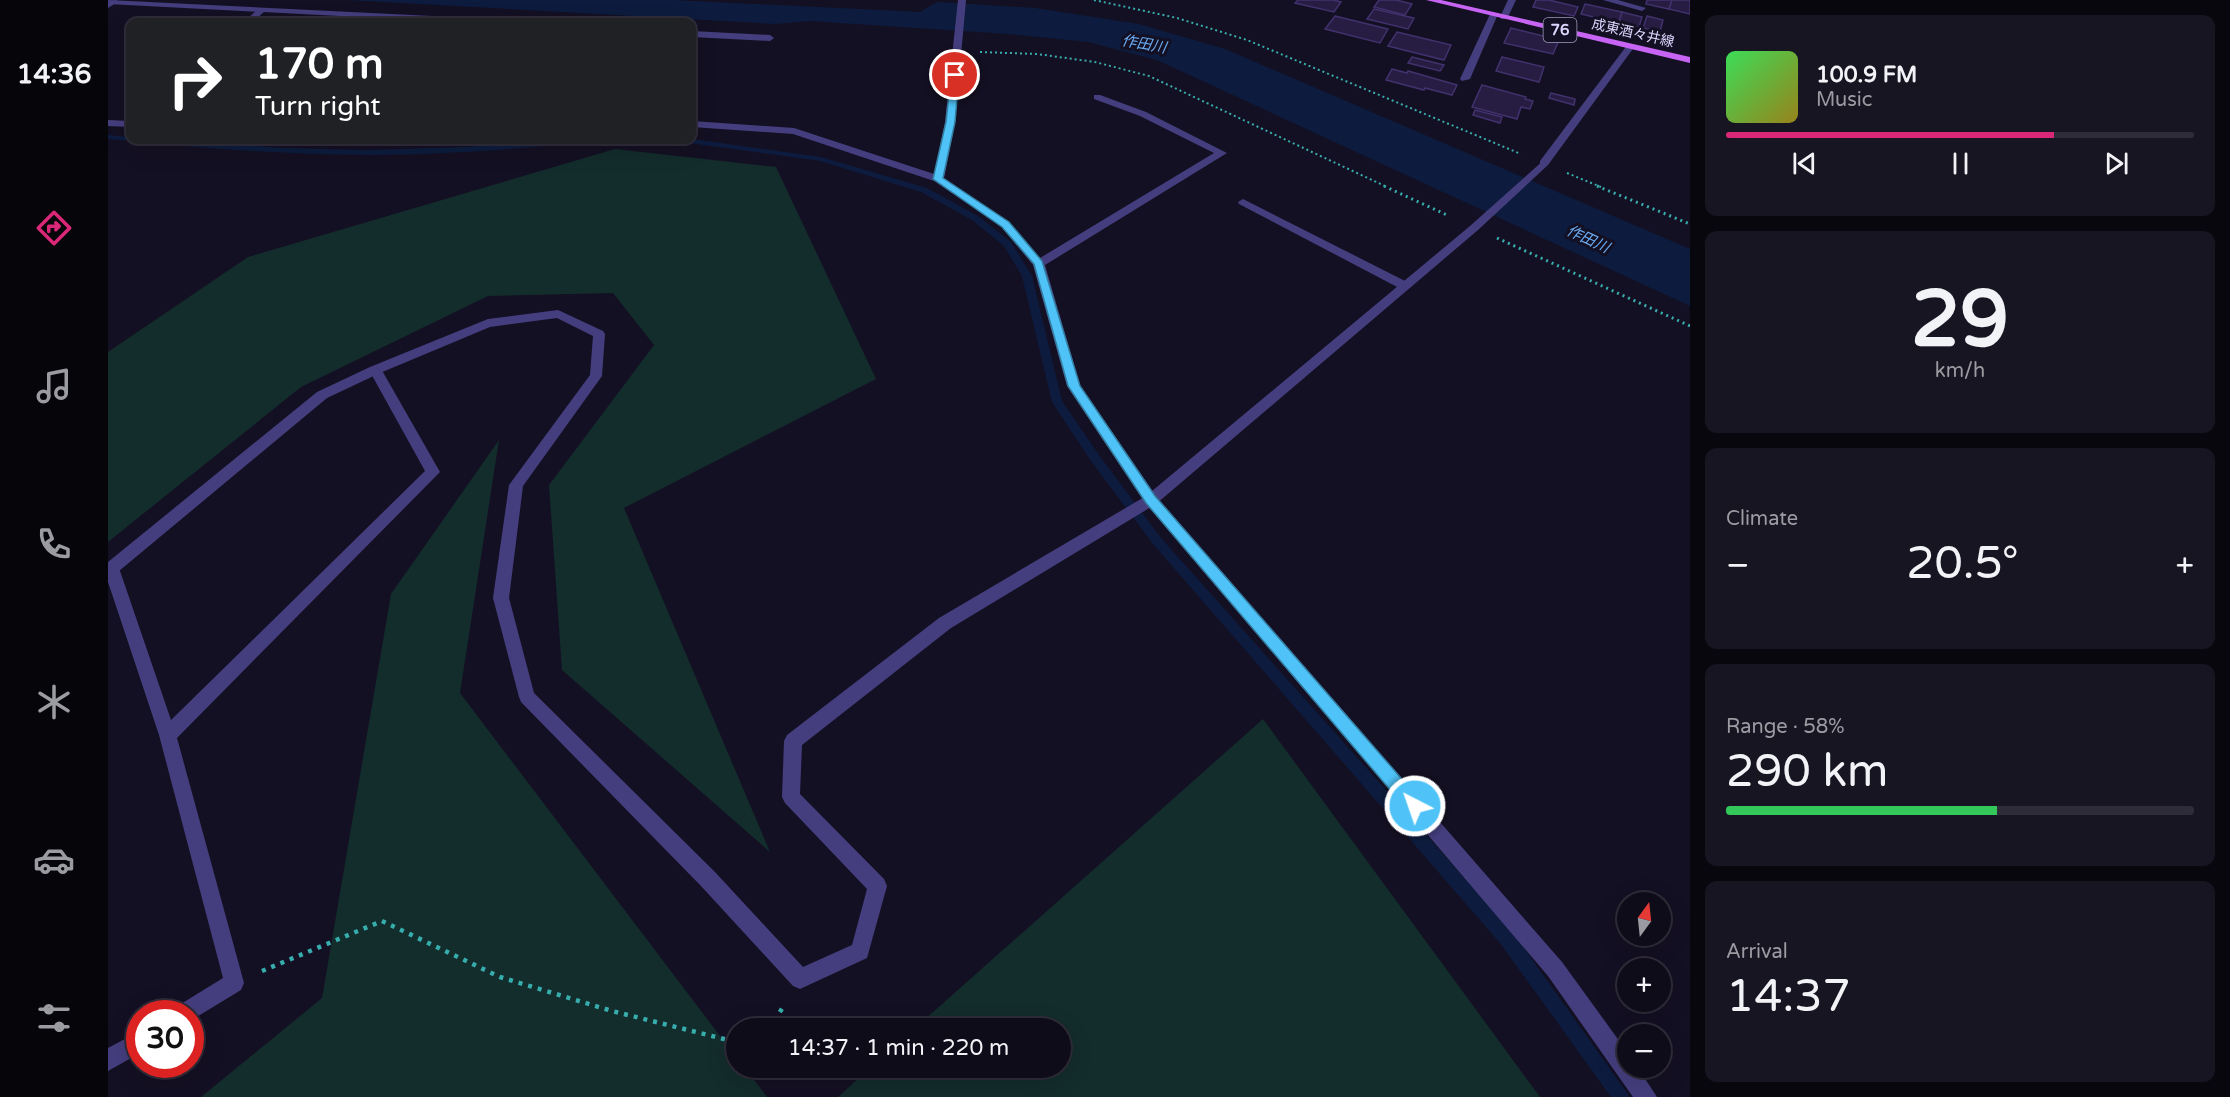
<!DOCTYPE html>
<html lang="en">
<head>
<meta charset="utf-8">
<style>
  body { margin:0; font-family:"Varela Round","Noto Sans JP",sans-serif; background:#181523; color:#f1f3f6; height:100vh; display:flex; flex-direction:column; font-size:22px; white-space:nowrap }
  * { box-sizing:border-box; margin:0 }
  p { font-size:20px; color:#9b9ba2 }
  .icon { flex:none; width:33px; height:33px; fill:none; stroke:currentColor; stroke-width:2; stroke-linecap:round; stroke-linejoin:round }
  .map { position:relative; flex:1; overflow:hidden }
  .side { display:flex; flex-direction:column; gap:15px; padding:15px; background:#08070e; width:540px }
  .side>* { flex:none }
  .guide { position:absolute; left:18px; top:18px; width:570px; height:126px; border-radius:12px; box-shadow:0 6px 24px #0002,0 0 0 2px #2f2c39; background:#202124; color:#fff; overflow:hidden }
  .needle { width:39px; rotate:15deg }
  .buttons { position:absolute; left:1509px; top:892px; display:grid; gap:12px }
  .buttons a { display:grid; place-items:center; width:54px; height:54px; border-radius:50%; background:#0f0c1a; box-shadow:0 6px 24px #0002,0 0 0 2px #2f2c39; font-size:30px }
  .speed { position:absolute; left:18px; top:1000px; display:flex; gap:12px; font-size:30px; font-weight:700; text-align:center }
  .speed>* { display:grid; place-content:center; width:78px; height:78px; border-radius:50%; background:#0f0c1a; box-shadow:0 6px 24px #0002,0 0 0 2px #2f2c39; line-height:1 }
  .speed .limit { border:9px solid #d22; background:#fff; color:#111 }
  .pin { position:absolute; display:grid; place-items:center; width:51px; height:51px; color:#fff; margin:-26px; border:3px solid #fff; border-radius:50%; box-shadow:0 2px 6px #0007 }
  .me { position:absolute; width:66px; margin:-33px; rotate:319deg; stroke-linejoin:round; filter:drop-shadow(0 0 4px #0008) }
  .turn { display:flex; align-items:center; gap:21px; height:126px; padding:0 30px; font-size:27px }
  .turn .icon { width:78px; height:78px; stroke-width:2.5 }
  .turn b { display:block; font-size:42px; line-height:51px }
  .big { font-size:45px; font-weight:600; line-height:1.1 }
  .side .widget { flex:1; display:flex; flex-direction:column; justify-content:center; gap:9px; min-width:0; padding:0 21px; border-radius:12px; background:#181523 }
  .side .dial { align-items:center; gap:0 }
  .dial b { font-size:78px; line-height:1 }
  .song { display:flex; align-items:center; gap:18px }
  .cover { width:72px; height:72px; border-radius:9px; background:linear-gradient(135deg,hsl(130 70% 55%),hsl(50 70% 35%)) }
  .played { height:6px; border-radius:3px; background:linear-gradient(90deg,#db2777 70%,#2f2c39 70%) }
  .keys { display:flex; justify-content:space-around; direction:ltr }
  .heat { display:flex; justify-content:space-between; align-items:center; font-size:33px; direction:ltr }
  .charge { height:9px; border-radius:4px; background:linear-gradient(90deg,#34c759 58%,#2f2c39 0) }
  .trip { position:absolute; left:618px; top:1018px; width:345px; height:60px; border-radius:30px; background:#0f0c1a; box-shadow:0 6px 24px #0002,0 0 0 2px #2f2c39; font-weight:600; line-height:60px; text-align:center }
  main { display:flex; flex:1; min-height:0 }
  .tab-bar { display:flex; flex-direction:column; width:108px; justify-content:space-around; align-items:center; background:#06050a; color:#9b9ba2 }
  .tab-bar .icon { width:42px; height:42px }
  .tab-bar .active { color:#db2777 }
  .tab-bar b { font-size:27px; color:#f1f3f6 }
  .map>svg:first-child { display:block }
  .green { fill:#132c2c }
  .water { fill:#0d1c3e }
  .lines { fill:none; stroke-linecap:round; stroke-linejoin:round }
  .stream { fill:#0d1c3e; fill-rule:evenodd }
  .building { fill:#271d42; stroke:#41316d; stroke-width:1.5 }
  .path-far2 { stroke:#38adad; stroke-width:2; stroke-dasharray:2 3; stroke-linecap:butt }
  .path-far1 { stroke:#38adad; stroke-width:3; stroke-dasharray:2 4; stroke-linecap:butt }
  .path { stroke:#38adad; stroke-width:4.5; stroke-dasharray:4 6; stroke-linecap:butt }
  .service { fill:#453e7e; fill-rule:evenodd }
  .minor { fill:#453e7e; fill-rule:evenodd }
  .tertiary { fill:#453e7e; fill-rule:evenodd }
  .primary { fill:#c764f4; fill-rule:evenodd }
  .route { fill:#4fc3f7; stroke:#337fa1; stroke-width:1.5 }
  .labels { text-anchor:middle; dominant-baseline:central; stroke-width:6; stroke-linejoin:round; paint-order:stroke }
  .far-street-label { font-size:14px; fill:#dcd5fc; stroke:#141023 }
  .shield { fill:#141023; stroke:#a09abb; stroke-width:1.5 }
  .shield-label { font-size:15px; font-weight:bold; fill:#dcd5fc }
  .far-water-label { font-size:15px; font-style:italic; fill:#6aacf4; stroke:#141023 }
</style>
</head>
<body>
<main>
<nav class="tab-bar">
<b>14:36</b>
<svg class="icon active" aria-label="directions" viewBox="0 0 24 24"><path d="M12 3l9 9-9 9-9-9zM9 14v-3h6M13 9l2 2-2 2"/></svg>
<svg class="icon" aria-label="music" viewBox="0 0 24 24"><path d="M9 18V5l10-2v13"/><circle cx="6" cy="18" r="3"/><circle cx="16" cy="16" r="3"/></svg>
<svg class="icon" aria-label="phone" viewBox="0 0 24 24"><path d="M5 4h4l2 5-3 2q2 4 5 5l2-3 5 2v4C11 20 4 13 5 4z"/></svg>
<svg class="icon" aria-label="climate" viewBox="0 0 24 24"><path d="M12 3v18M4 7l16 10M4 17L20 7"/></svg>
<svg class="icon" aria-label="car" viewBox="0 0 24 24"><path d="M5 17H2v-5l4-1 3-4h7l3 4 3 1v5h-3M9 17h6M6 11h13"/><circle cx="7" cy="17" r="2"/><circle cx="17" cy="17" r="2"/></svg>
<svg class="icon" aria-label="filters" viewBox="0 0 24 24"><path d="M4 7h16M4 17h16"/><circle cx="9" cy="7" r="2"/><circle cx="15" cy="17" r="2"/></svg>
</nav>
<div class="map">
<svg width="1582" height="1097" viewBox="0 0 1582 1097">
  <rect width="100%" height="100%" fill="#141023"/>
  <g class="green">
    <path d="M507 149 668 167 768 379 516 508 662 852 454 670 441 485 546 345 505 293 380 296 193 387 0 542V352L140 257Z"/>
    <path d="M391 440 352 693 628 1057V1068H637L659 1097H93L214 998 283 594Z"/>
    <path d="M1155 719 1432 1097H730L762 1068H952V1029H806Z"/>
  </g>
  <path class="water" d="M239 0H566L812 12 829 2 927 8 1031 24 1117 49 1582 249V306L1049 60 980 42 900 34 702 21 668 24Z"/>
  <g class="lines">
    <g class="stream">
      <path d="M0 135 22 137V140H50L176 148 259 150 358 147 463 140H495L491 142C414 148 336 155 259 155 172 155 86 147 0 139Z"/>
      <path d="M584 139 713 157 819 188 870 216 903 242 924 276 954 401 991 455 1053 538 1404 931 1522 1097H1503L1392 943 1045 544 983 461 944 402 914 276 896 246 864 220 813 192 712 161 581 143 503 142 499 140Z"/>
    </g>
  </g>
  <g class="building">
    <path d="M1190 0H1226L1233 2 1226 12 1187 3Z"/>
    <path d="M1271 0H1288L1304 4 1297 15 1266 7Z"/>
    <path d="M1428 0H1441L1470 7 1466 16 1425 7Z"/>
    <path d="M1539 0H1564L1561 9 1538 4Z"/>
    <path d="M1564 0H1582V14L1561 9Z"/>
    <path d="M1477 4 1514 12 1511 23 1473 14Z"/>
    <path d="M1266 9 1306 18 1300 29 1259 19Z"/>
    <path d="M1514 12 1534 17 1531 27 1511 23Z"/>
    <path d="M1227 16 1280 29 1272 43 1217 29Z"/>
    <path d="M1539 16 1555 20 1552 32 1535 28Z"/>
    <path d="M1403 28 1451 40 1445 54 1396 43Z"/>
    <path d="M1289 32 1343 45 1336 60 1280 46Z"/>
    <path d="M1304 57 1336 65 1332 71 1300 63Z"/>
    <path d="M1394 57 1436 67 1431 82 1388 71Z"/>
    <path d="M1284 69 1299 73 1300 71 1349 85 1344 95 1317 88 1316 90 1278 80Z"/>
    <path d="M1374 85 1418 97 1417 99 1425 101 1422 109 1413 107 1409 119 1364 107Z"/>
    <path d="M1443 93 1467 99 1466 105 1441 98Z"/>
    <path d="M1367 110 1394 117 1392 123 1365 115Z"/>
  </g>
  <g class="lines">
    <g class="path-far2">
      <path d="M986 0 1069 18 1139 40 1413 154"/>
      <path d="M872 52 929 54 987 62 1041 76 1279 187"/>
      <path d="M1459 173 1493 187"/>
    </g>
    <g class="path-far1">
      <path d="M1276 186 1341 216"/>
      <path d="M1489 186 1582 224"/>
      <path d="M1389 238 1582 326"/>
    </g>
    <g class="path">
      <path d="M154 971 274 921 392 977 504 1011 628 1042"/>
      <path d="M661 1029 677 1004"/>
    </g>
    <g class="service">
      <path d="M0 0 385 19 389 22H346L0 4Z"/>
      <path d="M1400 0H1408L1399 19H1393L1392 17Z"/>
      <path d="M1495 0H1510L1538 8 1534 11Z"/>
      <path d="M584 31 662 35 666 38 662 41 584 37Z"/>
    </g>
    <g class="minor">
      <path d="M9 0 8 3 0 8V1Z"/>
      <path d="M850 0H858L847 122 836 178 901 222 932 258 1106 153 1032 116 986 99V95H992L1038 112 1119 153 937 265 972 385 1048 496 1454 962 1520 1053V1068H1530L1549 1097H1525L1440 976 1038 504 959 386 925 265 893 226 826 181 685 134 584 127V121L686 128 826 174 837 122Z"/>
      <path d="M151 8 158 10 145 22H136Z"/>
      <path d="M1383 12 1390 14 1362 79 1354 81 1352 79Z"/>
      <path d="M265 14 272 16 266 22H258Z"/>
      <path d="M1520 44 1527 46 1440 165H1432V161Z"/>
      <path d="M0 120 22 121V127L0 126Z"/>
      <path d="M1135 199 1301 283 1303 286 1297 290 1293 289 1131 204 1130 202Z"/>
      <path d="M267 365 272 367 332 472 69 738 136 983 133 990 82 1021V1014H65L68 1007 115 978 51 735 0 582V563L8 564 11 568 63 720 317 471 261 370Z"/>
      <path d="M32 1031V1053L0 1071V1048Z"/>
    </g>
    <path class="tertiary" d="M1436 160 1440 161V165L1370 230 1048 504 843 628 694 745 692 794 776 879 779 886 759 958 692 989 685 986 593 886 413 702 411 697 385 598 401 485 482 375 485 336 449 318 382 327 272 373 219 398 5 576 0 577V562L209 392 262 367 380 319 450 310 495 331 497 334 494 376 415 486 401 598 426 693 607 872 695 967 744 945 759 889 677 803 674 797 676 741 679 735 831 618 1038 496 1362 226Z"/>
    <path class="primary" d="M1318 0H1333L1582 57V63Z"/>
  </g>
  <path class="route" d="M847 72 851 75 847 122 835 178 901 222 934 261 972 386 1047 496 1313 801 1315 806 1313 812 1307 815 1301 812 1038 503 960 386 926 264 894 227 825 179 838 122 843 75Z"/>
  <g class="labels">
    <g class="far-street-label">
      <text transform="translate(1525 33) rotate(13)">成東酒々井線</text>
    </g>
    <rect class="shield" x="1435.5" y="18" width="33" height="24" rx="4.5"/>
    <g class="shield-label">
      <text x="1452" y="30">76</text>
    </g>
    <g class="far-water-label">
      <text transform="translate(1036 44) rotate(10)">作田川</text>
      <text transform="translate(1480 239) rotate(25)">作田川</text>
    </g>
  </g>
</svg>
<div class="buttons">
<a><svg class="needle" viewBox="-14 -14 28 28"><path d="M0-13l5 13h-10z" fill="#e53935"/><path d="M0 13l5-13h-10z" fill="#9b9ba2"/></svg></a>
<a>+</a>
<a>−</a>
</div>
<div class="speed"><div class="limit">30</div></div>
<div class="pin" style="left:847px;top:75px;background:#d93025"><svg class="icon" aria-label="arrive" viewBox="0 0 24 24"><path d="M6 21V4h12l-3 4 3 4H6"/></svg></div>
<svg class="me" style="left:1307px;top:806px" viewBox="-20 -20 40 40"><circle r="17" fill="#4fc3f7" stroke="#fff" stroke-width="3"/><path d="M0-11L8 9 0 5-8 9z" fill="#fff"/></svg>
<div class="trip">14:37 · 1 min · 220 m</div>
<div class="guide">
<div class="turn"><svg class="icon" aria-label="right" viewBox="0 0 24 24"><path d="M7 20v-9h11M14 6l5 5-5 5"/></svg><div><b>170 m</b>Turn right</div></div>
</div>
</div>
<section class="side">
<div class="widget">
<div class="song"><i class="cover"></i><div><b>100.9 FM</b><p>Music</p></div></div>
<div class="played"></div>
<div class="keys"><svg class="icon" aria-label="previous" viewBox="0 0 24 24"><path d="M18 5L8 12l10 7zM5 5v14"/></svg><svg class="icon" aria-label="pause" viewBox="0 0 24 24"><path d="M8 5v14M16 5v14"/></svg><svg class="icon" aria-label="next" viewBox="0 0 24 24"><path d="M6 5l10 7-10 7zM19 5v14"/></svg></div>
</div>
<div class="widget dial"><b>29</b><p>km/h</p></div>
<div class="widget"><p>Climate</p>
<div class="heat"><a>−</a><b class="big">20.5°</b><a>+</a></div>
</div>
<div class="widget"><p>Range · 58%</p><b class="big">290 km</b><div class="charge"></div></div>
<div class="widget"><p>Arrival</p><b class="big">14:37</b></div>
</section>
</main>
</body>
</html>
